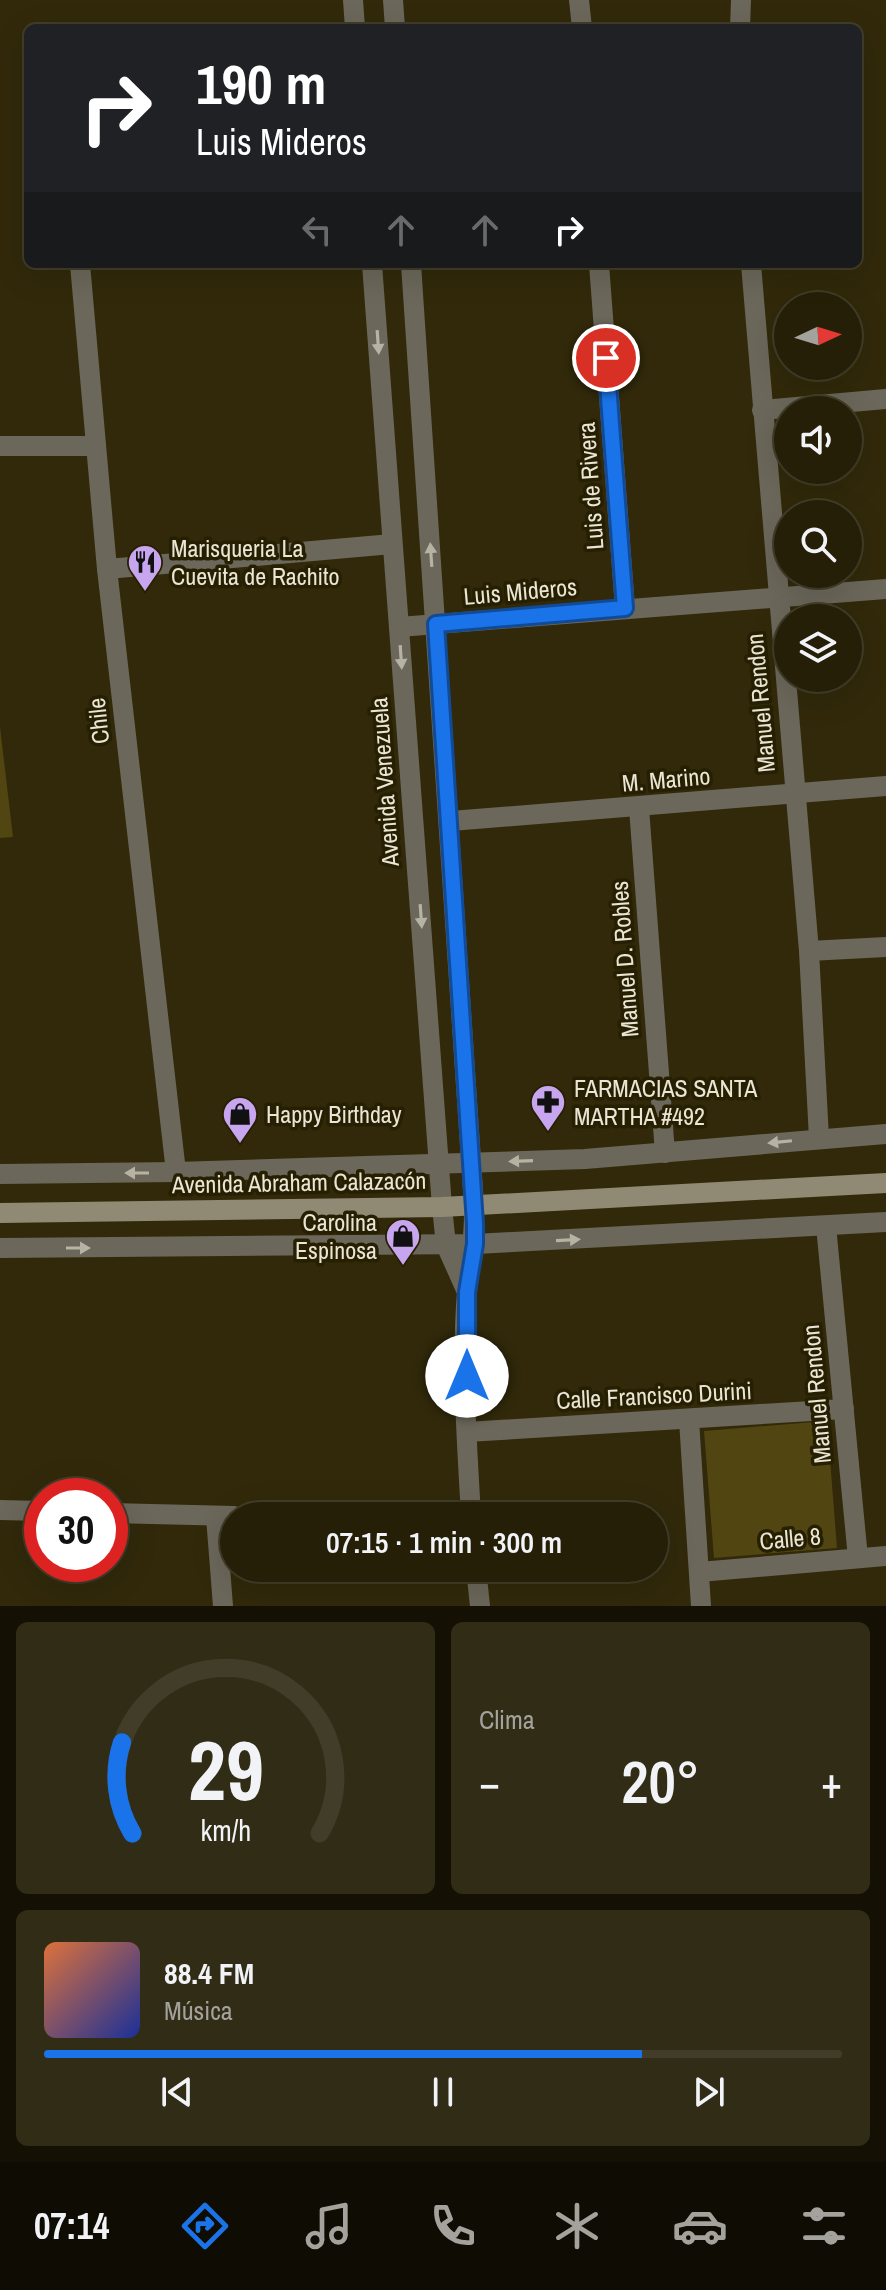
<!DOCTYPE html>
<html lang="es">
<head>
<meta charset="utf-8">
<style>
  body { margin:0; font-family:"Archivo Narrow",sans-serif; background:#312c16; color:#f1f3f6; height:100vh; display:flex; flex-direction:column; font-size:30px; white-space:nowrap }
  * { box-sizing:border-box; margin:0 }
  p { font-size:26px; color:#a3a29c }
  .icon { flex:none; width:44px; height:44px; fill:none; stroke:currentColor; stroke-width:2; stroke-linecap:round; stroke-linejoin:round }
  .map { position:relative; height:1606px; overflow:hidden }
  .drawer { display:flex; flex-direction:column; gap:16px; padding:16px; background:#141104; flex:1 }
  .drawer>* { flex:none }
  .hud { position:absolute; left:24px; top:24px; width:838px; height:244px; border-radius:12px; box-shadow:0 8px 32px #0002,0 0 0 2px #423d29; background:#202124; color:#fff; overflow:hidden }
  .needle { width:52px; rotate:86deg }
  .controls { position:absolute; left:774px; top:292px; display:grid; gap:16px }
  .controls a { display:grid; place-items:center; width:88px; height:88px; border-radius:50%; background:#251f08; box-shadow:0 8px 32px #0002,0 0 0 2px #423d29; font-size:40px }
  .speed { position:absolute; left:24px; top:1478px; display:flex; gap:16px; font-size:40px; font-weight:700; text-align:center }
  .speed>* { display:grid; place-content:center; width:104px; height:104px; border-radius:50%; background:#251f08; box-shadow:0 8px 32px #0002,0 0 0 2px #423d29; line-height:1 }
  .speed .limit { border:12px solid #d22; background:#fff; color:#111 }
  .pin { position:absolute; display:grid; place-items:center; width:68px; height:68px; color:#fff; margin:-34px; border:4px solid #fff; border-radius:50%; box-shadow:0 2px 8px #0007 }
  .me { position:absolute; width:88px; margin:-44px; rotate:0deg; stroke-linejoin:round; filter:drop-shadow(0 0 6px #0008) }
  .turn { display:flex; align-items:center; gap:28px; height:168px; padding:0 40px; font-size:36px }
  .turn .icon { width:104px; height:104px; stroke-width:2.5 }
  .turn b { display:block; font-size:56px; line-height:68px }
  .lanes { display:flex; align-items:center; height:76px; padding:0 40px; background:#0003; justify-content:center; gap:40px; direction:ltr }
  .lanes .off { opacity:.35 }
  .big { font-size:60px; font-weight:600; line-height:1.1 }
  .drawer .widget { flex:1; display:flex; flex-direction:column; justify-content:center; gap:12px; min-width:0; padding:0 28px; border-radius:12px; background:#312c16 }
  .drawer .dial { align-items:center; gap:0 }
  .dial svg { height:208px; overflow:visible; fill:none; stroke:#423d29; stroke-width:7; stroke-linecap:round; text-anchor:middle }
  .dial text { fill:#f1f3f6; stroke:none }
  .song { display:flex; align-items:center; gap:24px }
  .cover { width:96px; height:96px; border-radius:12px; background:linear-gradient(135deg,hsl(20 70% 55%),hsl(230 70% 35%)) }
  .played { height:8px; border-radius:4px; background:linear-gradient(90deg,#1a73e8 75%,#423d29 75%) }
  .keys { display:flex; justify-content:space-around; direction:ltr }
  .heat { display:flex; justify-content:space-between; align-items:center; font-size:44px; direction:ltr }
  .drawer .tiles { flex:1; display:grid; gap:16px; grid-template-columns:1fr 1fr }
  .widget:last-child { grid-column:span 2 }
  .trip { position:absolute; left:220px; top:1502px; width:448px; height:80px; border-radius:40px; background:#251f08; box-shadow:0 8px 32px #0002,0 0 0 2px #423d29; font-weight:600; line-height:80px; text-align:center }
  .tabs { display:flex; height:128px; justify-content:space-around; align-items:center; background:#0f0c03; color:#a3a29c }
  .tabs .icon { width:56px; height:56px }
  .tabs .current { color:#1a73e8 }
  .tabs b { font-size:36px; color:#f1f3f6 }
  .map>svg:first-child { display:block }
  .green { fill:#514511 }
  .lines { fill:none; stroke-linecap:round; stroke-linejoin:round }
  .street { stroke:#6b675a; stroke-width:20 }
  .secondary { stroke:#908a74; stroke-width:20 }
  .oneway { fill:#b7b3a3 }
  .route-casing { stroke:#114b97; stroke-width:20 }
  .route { stroke:#1a73e8; stroke-width:14 }
  .labels { text-anchor:middle; dominant-baseline:central; stroke-width:7; stroke-linejoin:round; paint-order:stroke }
  .street-label { font-size:24px; fill:#eae5d4; stroke:#271f02 }
  .poi-label { font-size:24px; fill:#eae5d4; stroke:#271f02; text-anchor:start }
</style>
</head>
<body>
<div class="map">
<svg width="886" height="1606" viewBox="0 0 886 1606">
  <rect width="100%" height="100%" fill="#31290a"/>
  <g class="green">
    <path d="M0 727 13 837 0 838Z"/>
    <path d="M827 1421 837 1548 714 1558 704 1431Z"/>
  </g>
  <g class="lines">
    <g class="street">
      <path d="M353 0 355 28"/>
      <path d="M393 0 395 28"/>
      <path d="M579 0 582 28"/>
      <path d="M740 28 741 0"/>
      <path d="M80 264 107 569 176 1172"/>
      <path d="M372 264 442 1207 446 1245 467 1292"/>
      <path d="M411 264 474 1205C475 1237 470 1261 467 1292 461 1365 467 1443 471 1516"/>
      <path d="M599 264 625 608"/>
      <path d="M751 264 809 951 819 1138"/>
      <path d="M762 410 886 399"/>
      <path d="M0 446H96"/>
      <path d="M107 569 392 544"/>
      <path d="M399 627 886 589"/>
      <path d="M639 808 665 1153"/>
      <path d="M451 821 886 786"/>
      <path d="M809 951 886 947"/>
      <path d="M0 1174 176 1172 585 1159 886 1134"/>
      <path d="M826 1226 858 1558"/>
      <path d="M0 1248 475 1244 886 1222"/>
      <path d="M689 1420 701 1606"/>
      <path d="M467 1432 844 1409"/>
      <path d="M0 1510 42 1511"/>
      <path d="M110 1513 234 1516"/>
      <path d="M252 1516 471 1515"/>
      <path d="M216 1517 223 1606"/>
      <path d="M476 1568 480 1606"/>
      <path d="M699 1572 886 1556"/>
    </g>
    <path class="secondary" d="M0 1213 442 1207 886 1183"/>
  </g>
  <defs><path id="oneway-solid" d="M-6-.8H1V-3.2L6.5 0L1 3.2V.8H-6Z" transform="scale(2)"/></defs>
  <g class="oneway">
    <use href="#oneway-solid" transform="translate(378 342) rotate(86)"/>
    <use href="#oneway-solid" transform="translate(431 555) rotate(-94)"/>
    <use href="#oneway-solid" transform="translate(401 657) rotate(86)"/>
    <use href="#oneway-solid" transform="translate(421 916) rotate(86)"/>
    <use href="#oneway-solid" transform="translate(780 1142) rotate(174)"/>
    <use href="#oneway-solid" transform="translate(521 1161) rotate(178)"/>
    <use href="#oneway-solid" transform="translate(137 1173) rotate(180)"/>
    <use href="#oneway-solid" transform="translate(568 1240) rotate(-3)"/>
    <use href="#oneway-solid" transform="translate(78 1248)"/>
  </g>
  <g class="lines">
    <g class="route-casing">
      <path id="route" d="M467 1376V1292L475 1244V1224L436 624 625 608 606 358"/>
    </g>
    <use href="#route" class="route"/>
  </g>
  <defs>
    <g id="restaurant-pin" transform="scale(1.8)"><path d="M0 17L-7.5 6A9.5 9.5 0 1 1 7.5 6Z" fill="#c8a6ef" stroke="#271f02"/><path d="M-5-6h1v4h1v-4h1v4h1v-4h1v5L-1.5 .5V6h-2V.5L-5-1ZM5-6V6H3V1.5H1.5Q1.5-4 5-6Z" fill="#111"/></g>
    <g id="pharmacy-pin" transform="scale(1.8)"><path d="M0 17L-7.5 6A9.5 9.5 0 1 1 7.5 6Z" fill="#c8a6ef" stroke="#271f02"/><path d="M-2-6h4v4h4v4h-4v4h-4v-4h-4v-4h4Z" fill="#111"/></g>
    <g id="shop-pin" transform="scale(1.8)"><path d="M0 17L-7.5 6A9.5 9.5 0 1 1 7.5 6Z" fill="#c8a6ef" stroke="#271f02"/><path d="M-5-2.5h2.3a2.7 3.5 0 0 1 5.4 0H5L5.5 6h-11ZM-1.5-2.5h3a1.5 2.3 0 0 0-3 0Z" fill="#111"/></g>
  </defs>
  <g fill-rule="evenodd">
    <use href="#restaurant-pin" x="145" y="562"/>
    <use href="#pharmacy-pin" x="548" y="1102"/>
    <use href="#shop-pin" x="240" y="1114"/>
    <use href="#shop-pin" x="403" y="1236"/>
  </g>
  <g class="labels">
    <g class="street-label">
      <text transform="translate(590 486) rotate(-94)">Luis de Rivera</text>
      <text transform="translate(520 591) rotate(-5)">Luis Mideros</text>
      <text transform="translate(760 703) rotate(-95)">Manuel Rendon</text>
      <text transform="translate(98 721) rotate(-96)">Chile</text>
      <text transform="translate(666 779) rotate(-5)">M. Marino</text>
      <text transform="translate(384 782) rotate(-94)">Avenida Venezuela</text>
      <text transform="translate(624 959) rotate(-94)">Manuel D. Robles</text>
      <text transform="translate(299 1182) rotate(-1)">Avenida Abraham Calazacón</text>
      <text transform="translate(816 1394) rotate(-95)">Manuel Rendon</text>
      <text transform="translate(654 1395) rotate(-3)">Calle Francisco Durini</text>
      <text transform="translate(790 1538) rotate(-5)">Calle 8</text>
    </g>
    <g class="poi-label">
      <text x="171" y="548">Marisqueria La<tspan x="171" dy="28">Cuevita de Rachito</tspan></text>
      <text x="574" y="1088">FARMACIAS SANTA<tspan x="574" dy="28">MARTHA #492</tspan></text>
      <text x="266" y="1114">Happy Birthday</text>
      <text x="377" y="1222" text-anchor="end">Carolina<tspan x="377" dy="28">Espinosa</tspan></text>
    </g>
  </g>
</svg>
<div class="controls">
<a><svg class="needle" viewBox="-14 -14 28 28"><path d="M0-13l5 13h-10z" fill="#e53935"/><path d="M0 13l5-13h-10z" fill="#a3a29c"/></svg></a>
<a><svg class="icon" aria-label="sound" viewBox="0 0 24 24"><path d="M4 9h4l5-4v14l-5-4H4zM17 9q2 3 0 6"/></svg></a>
<a><svg class="icon" aria-label="search" viewBox="0 0 24 24"><circle cx="10" cy="10" r="6"/><path d="M15 15l6 6"/></svg></a>
<a><svg class="icon" aria-label="layers" viewBox="0 0 24 24"><path d="M12 4l9 5-9 5-9-5zM3 14l9 5 9-5"/></svg></a>
</div>
<div class="speed"><div class="limit">30</div></div>
<div class="pin" style="left:606px;top:358px;background:#d93025"><svg class="icon" aria-label="arrive" viewBox="0 0 24 24"><path d="M6 21V4h12l-3 4 3 4H6"/></svg></div>
<svg class="me" style="left:467px;top:1376px" viewBox="-20 -20 40 40"><circle r="19" fill="#fff"/><path d="M0-13L10 11 0 6-10 11z" fill="#1a73e8"/></svg>
<div class="trip">07:15 · 1 min · 300 m</div>
<div class="hud">
<div class="turn"><svg class="icon" aria-label="right" viewBox="0 0 24 24"><path d="M7 20v-9h11M14 6l5 5-5 5"/></svg><div><b>190 m</b>Luis Mideros</div></div>
<div class="lanes"><svg class="icon off" aria-label="left" viewBox="0 0 24 24"><path d="M17 20v-9H6M10 6l-5 5 5 5"/></svg><svg class="icon off" aria-label="ahead" viewBox="0 0 24 24"><path d="M12 20V5M6 11l6-6 6 6"/></svg><svg class="icon off" aria-label="ahead" viewBox="0 0 24 24"><path d="M12 20V5M6 11l6-6 6 6"/></svg><svg class="icon" aria-label="right" viewBox="0 0 24 24"><path d="M7 20v-9h11M14 6l5 5-5 5"/></svg></div>
</div>
</div>
<section class="drawer">
<div class="tiles">
<div class="widget dial"><svg viewBox="0 0 100 80">
<path d="M14 69A42 42 0 1 1 86 69"/>
<path d="M14 69A42 42 0 0 1 10 34" stroke="#1a73e8"/>
<text x="50" y="56" font-size="32" font-weight="700">29</text>
<text x="50" y="72" font-size="11">km/h</text>
</svg></div>
<div class="widget"><p>Clima</p>
<div class="heat"><a>−</a><b class="big">20°</b><a>+</a></div>
</div>
<div class="widget">
<div class="song"><i class="cover"></i><div><b>88.4 FM</b><p>Música</p></div></div>
<div class="played"></div>
<div class="keys"><svg class="icon" aria-label="previous" viewBox="0 0 24 24"><path d="M18 5L8 12l10 7zM5 5v14"/></svg><svg class="icon" aria-label="pause" viewBox="0 0 24 24"><path d="M8 5v14M16 5v14"/></svg><svg class="icon" aria-label="next" viewBox="0 0 24 24"><path d="M6 5l10 7-10 7zM19 5v14"/></svg></div>
</div>
</div>
</section>
<nav class="tabs">
<b>07:14</b>
<svg class="icon current" aria-label="directions" viewBox="0 0 24 24"><path d="M12 3l9 9-9 9-9-9zM9 14v-3h6M13 9l2 2-2 2"/></svg>
<svg class="icon" aria-label="music" viewBox="0 0 24 24"><path d="M9 18V5l10-2v13"/><circle cx="6" cy="18" r="3"/><circle cx="16" cy="16" r="3"/></svg>
<svg class="icon" aria-label="phone" viewBox="0 0 24 24"><path d="M5 4h4l2 5-3 2q2 4 5 5l2-3 5 2v4C11 20 4 13 5 4z"/></svg>
<svg class="icon" aria-label="climate" viewBox="0 0 24 24"><path d="M12 3v18M4 7l16 10M4 17L20 7"/></svg>
<svg class="icon" aria-label="car" viewBox="0 0 24 24"><path d="M5 17H2v-5l4-1 3-4h7l3 4 3 1v5h-3M9 17h6M6 11h13"/><circle cx="7" cy="17" r="2"/><circle cx="17" cy="17" r="2"/></svg>
<svg class="icon" aria-label="filters" viewBox="0 0 24 24"><path d="M4 7h16M4 17h16"/><circle cx="9" cy="7" r="2"/><circle cx="15" cy="17" r="2"/></svg>
</nav>
</body>
</html>
